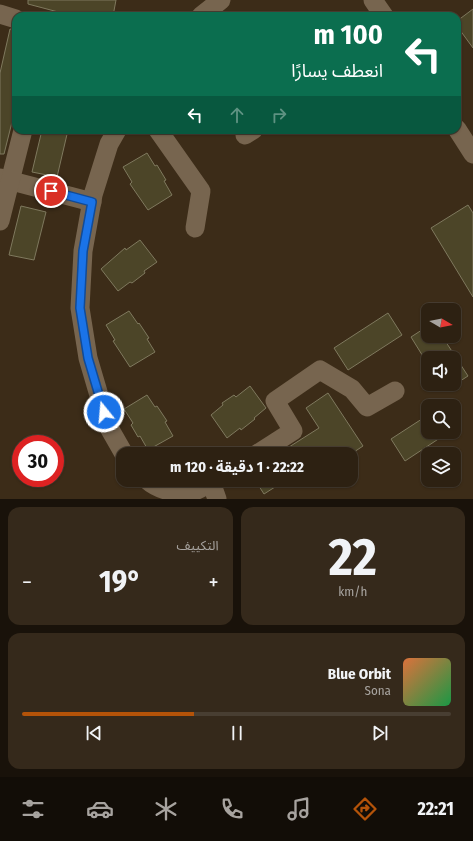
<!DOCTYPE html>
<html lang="ar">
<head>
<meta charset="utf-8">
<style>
  body { margin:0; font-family:"Fira Sans Condensed","Noto Sans Arabic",sans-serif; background:#35291b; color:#f1f3f6; direction:rtl; height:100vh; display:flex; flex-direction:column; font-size:15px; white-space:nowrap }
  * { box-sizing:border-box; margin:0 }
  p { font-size:13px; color:#a7a39f }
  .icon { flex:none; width:22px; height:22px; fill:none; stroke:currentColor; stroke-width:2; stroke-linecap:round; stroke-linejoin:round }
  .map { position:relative; height:499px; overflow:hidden; direction:ltr }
  .details { display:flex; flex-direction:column; gap:8px; padding:8px; background:#19120a; flex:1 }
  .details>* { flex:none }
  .hud { position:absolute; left:12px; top:12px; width:449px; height:122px; border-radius:12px; box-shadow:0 1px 3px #0004,0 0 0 1px #483e32; direction:rtl; background:#0b6e4f; color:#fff; overflow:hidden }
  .needle { width:26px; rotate:100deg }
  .buttons { position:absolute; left:421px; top:303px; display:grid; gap:8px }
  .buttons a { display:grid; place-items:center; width:40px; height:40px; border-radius:8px; background:#2d2112; box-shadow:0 1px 3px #0004,0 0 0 1px #483e32; font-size:20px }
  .speed { position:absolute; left:12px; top:435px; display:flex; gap:8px; font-size:20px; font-weight:700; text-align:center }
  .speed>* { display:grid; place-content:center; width:52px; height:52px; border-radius:50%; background:#2d2112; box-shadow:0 1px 3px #0004,0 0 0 1px #483e32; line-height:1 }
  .speed .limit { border:6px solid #d22; background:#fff; color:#111 }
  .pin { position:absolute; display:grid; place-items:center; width:34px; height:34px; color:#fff; margin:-17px; border:2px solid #fff; border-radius:50%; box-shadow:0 1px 4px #0007 }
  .me { position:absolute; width:44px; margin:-22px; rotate:343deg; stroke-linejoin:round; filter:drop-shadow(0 0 3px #0008) }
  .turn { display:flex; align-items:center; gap:14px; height:84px; padding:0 12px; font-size:18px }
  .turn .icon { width:52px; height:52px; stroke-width:2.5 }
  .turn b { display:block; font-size:28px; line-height:34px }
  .lanes { display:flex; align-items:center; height:38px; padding:0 12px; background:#0003; justify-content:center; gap:20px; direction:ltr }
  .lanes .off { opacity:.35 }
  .big { font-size:30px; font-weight:700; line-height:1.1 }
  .details .card { flex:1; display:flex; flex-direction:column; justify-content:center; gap:6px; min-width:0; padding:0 14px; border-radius:12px; background:#35291b }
  .details .dial { align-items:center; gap:0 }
  .dial b { font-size:52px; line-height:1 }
  .song { display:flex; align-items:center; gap:12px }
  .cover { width:48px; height:48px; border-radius:6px; background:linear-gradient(135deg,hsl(20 70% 55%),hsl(140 70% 35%)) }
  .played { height:4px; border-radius:2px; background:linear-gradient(90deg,#b45309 40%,#483e32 40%) }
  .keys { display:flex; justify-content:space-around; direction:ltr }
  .heat { display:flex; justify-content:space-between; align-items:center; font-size:22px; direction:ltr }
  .details .tiles { flex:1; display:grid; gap:8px; grid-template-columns:1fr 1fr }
  .card:last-child { grid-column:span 2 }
  .trip { position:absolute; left:116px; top:447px; width:242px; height:40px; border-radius:12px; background:#2d2112; box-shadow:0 1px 3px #0004,0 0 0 1px #483e32; font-weight:700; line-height:40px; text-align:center; direction:rtl }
  .dock { display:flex; height:64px; justify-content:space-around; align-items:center; background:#120d07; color:#a7a39f }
  .dock .icon { width:28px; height:28px }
  .dock .on { color:#b45309 }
  .dock b { font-size:18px; color:#f1f3f6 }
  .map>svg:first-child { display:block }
  .building { fill:#4c4528; stroke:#7f795e }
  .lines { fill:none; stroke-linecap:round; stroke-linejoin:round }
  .minor { stroke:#77654f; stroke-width:19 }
  .route-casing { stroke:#114b97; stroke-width:10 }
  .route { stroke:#1a73e8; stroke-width:7 }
</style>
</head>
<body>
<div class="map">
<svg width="473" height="499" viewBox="0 0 473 499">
  <rect width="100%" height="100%" fill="#3c2c18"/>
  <g class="building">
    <path d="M28 0H116L113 16H69L62 14V13L28 4Z"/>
    <path d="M473 9V48L457 26V21Z"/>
    <path d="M10 29 16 30V106L4 154H0V73Z"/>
    <path d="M42 130H68L57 177 32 172Z"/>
    <path d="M147 153 155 166 157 165 166 180 164 181 172 195 148 210 130 184 132 182 123 167Z"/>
    <path d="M468 205 473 213V297L431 228Z"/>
    <path d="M21 206 46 212 34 260 9 255Z"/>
    <path d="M140 240 157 262 144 271 145 273 132 283 130 282 118 291 101 269 125 248 126 250Z"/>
    <path d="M129 311 138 324 139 323 149 338 147 339 155 352 130 367 113 341 115 340 106 325Z"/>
    <path d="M388 313 402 335 348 370 334 348Z"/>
    <path d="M428 326V336H442L468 376 454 385V358H424L411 337Z"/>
    <path d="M250 386 266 408 254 418 255 419 241 430 240 428 227 438 211 415 223 405 222 403 234 395 236 397Z"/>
    <path d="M328 393 363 446 351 454H278L319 428 306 408Z"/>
    <path d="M147 395 155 407 157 406 167 421 165 422 173 436 148 450 140 436 138 437 131 425 133 423 124 409Z"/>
    <path d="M428 415V432H449L405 461 391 439Z"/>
    <path d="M255 480H286L264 494Z"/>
  </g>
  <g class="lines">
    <g class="minor">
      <path d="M373 0 384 16"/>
      <path d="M0 14 16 19"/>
      <path d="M201 16 221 0"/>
      <path d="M457 129 473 154"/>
      <path d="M117 130 109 144 93 195 83 251 80 308 88 358 108 426 124 454"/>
      <path d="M158 130 201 191 195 228"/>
      <path d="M245 135 253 130"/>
      <path d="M0 178 92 202"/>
      <path d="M0 221 23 130"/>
      <path d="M257 454 293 431 275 401 320 370 352 389 367 407 395 391"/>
      <path d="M147 480C158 490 178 495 192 492 199 490 208 484 214 480"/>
      <path d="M211 482 217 499"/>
    </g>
  </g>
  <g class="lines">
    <g class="route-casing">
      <path id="route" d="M51 191 92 202 83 251 80 308 88 358 104 412"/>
    </g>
    <use href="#route" class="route"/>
  </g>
</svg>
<div class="buttons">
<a><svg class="needle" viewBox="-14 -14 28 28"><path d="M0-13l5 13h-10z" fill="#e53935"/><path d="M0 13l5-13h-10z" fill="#a7a39f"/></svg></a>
<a><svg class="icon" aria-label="sound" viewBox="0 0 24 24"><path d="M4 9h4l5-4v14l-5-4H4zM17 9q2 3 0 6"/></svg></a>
<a><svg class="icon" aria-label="search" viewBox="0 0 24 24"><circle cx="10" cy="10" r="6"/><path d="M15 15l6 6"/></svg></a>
<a><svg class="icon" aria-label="layers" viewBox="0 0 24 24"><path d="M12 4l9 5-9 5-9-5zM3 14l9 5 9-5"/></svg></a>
</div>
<div class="speed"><div class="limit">30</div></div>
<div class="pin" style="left:51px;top:191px;background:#d93025"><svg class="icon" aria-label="arrive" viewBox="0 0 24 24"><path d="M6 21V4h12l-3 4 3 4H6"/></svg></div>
<svg class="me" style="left:104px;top:412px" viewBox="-20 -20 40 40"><circle r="17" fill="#1a73e8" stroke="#fff" stroke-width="3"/><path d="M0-11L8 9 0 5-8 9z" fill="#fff"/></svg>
<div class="trip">22:22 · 1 دقيقة · 120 m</div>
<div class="hud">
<div class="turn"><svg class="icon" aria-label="left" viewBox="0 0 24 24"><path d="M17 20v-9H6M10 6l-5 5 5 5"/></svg><div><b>100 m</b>انعطف يسارًا</div></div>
<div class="lanes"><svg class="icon" aria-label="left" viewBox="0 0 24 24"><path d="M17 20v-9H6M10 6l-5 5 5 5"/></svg><svg class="icon off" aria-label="ahead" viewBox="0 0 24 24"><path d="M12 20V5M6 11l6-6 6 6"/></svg><svg class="icon off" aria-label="right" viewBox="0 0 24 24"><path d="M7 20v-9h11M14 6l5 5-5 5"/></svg></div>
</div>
</div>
<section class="details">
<div class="tiles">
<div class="card dial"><b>22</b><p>km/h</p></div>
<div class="card"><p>التكييف</p>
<div class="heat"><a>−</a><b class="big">19°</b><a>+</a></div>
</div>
<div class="card">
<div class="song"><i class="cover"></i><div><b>Blue Orbit</b><p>Sona</p></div></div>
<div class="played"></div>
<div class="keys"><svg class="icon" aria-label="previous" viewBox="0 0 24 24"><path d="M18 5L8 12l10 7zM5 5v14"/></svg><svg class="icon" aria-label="pause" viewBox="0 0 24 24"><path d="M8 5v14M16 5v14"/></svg><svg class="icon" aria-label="next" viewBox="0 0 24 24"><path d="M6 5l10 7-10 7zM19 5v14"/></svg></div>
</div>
</div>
</section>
<nav class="dock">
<b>22:21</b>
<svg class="icon on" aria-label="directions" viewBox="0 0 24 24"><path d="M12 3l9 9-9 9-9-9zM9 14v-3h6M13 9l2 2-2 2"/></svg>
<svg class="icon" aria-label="music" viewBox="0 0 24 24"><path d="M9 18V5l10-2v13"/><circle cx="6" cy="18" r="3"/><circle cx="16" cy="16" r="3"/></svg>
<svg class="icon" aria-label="phone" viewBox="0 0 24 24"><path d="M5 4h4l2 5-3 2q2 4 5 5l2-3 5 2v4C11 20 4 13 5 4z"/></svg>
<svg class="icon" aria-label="climate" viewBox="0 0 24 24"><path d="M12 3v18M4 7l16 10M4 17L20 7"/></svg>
<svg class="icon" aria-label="car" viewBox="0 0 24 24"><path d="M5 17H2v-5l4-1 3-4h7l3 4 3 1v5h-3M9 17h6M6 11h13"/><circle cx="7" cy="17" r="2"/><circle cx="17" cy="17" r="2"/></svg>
<svg class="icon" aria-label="filters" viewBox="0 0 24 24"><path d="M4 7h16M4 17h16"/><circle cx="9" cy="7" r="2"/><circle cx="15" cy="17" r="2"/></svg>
</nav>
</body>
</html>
